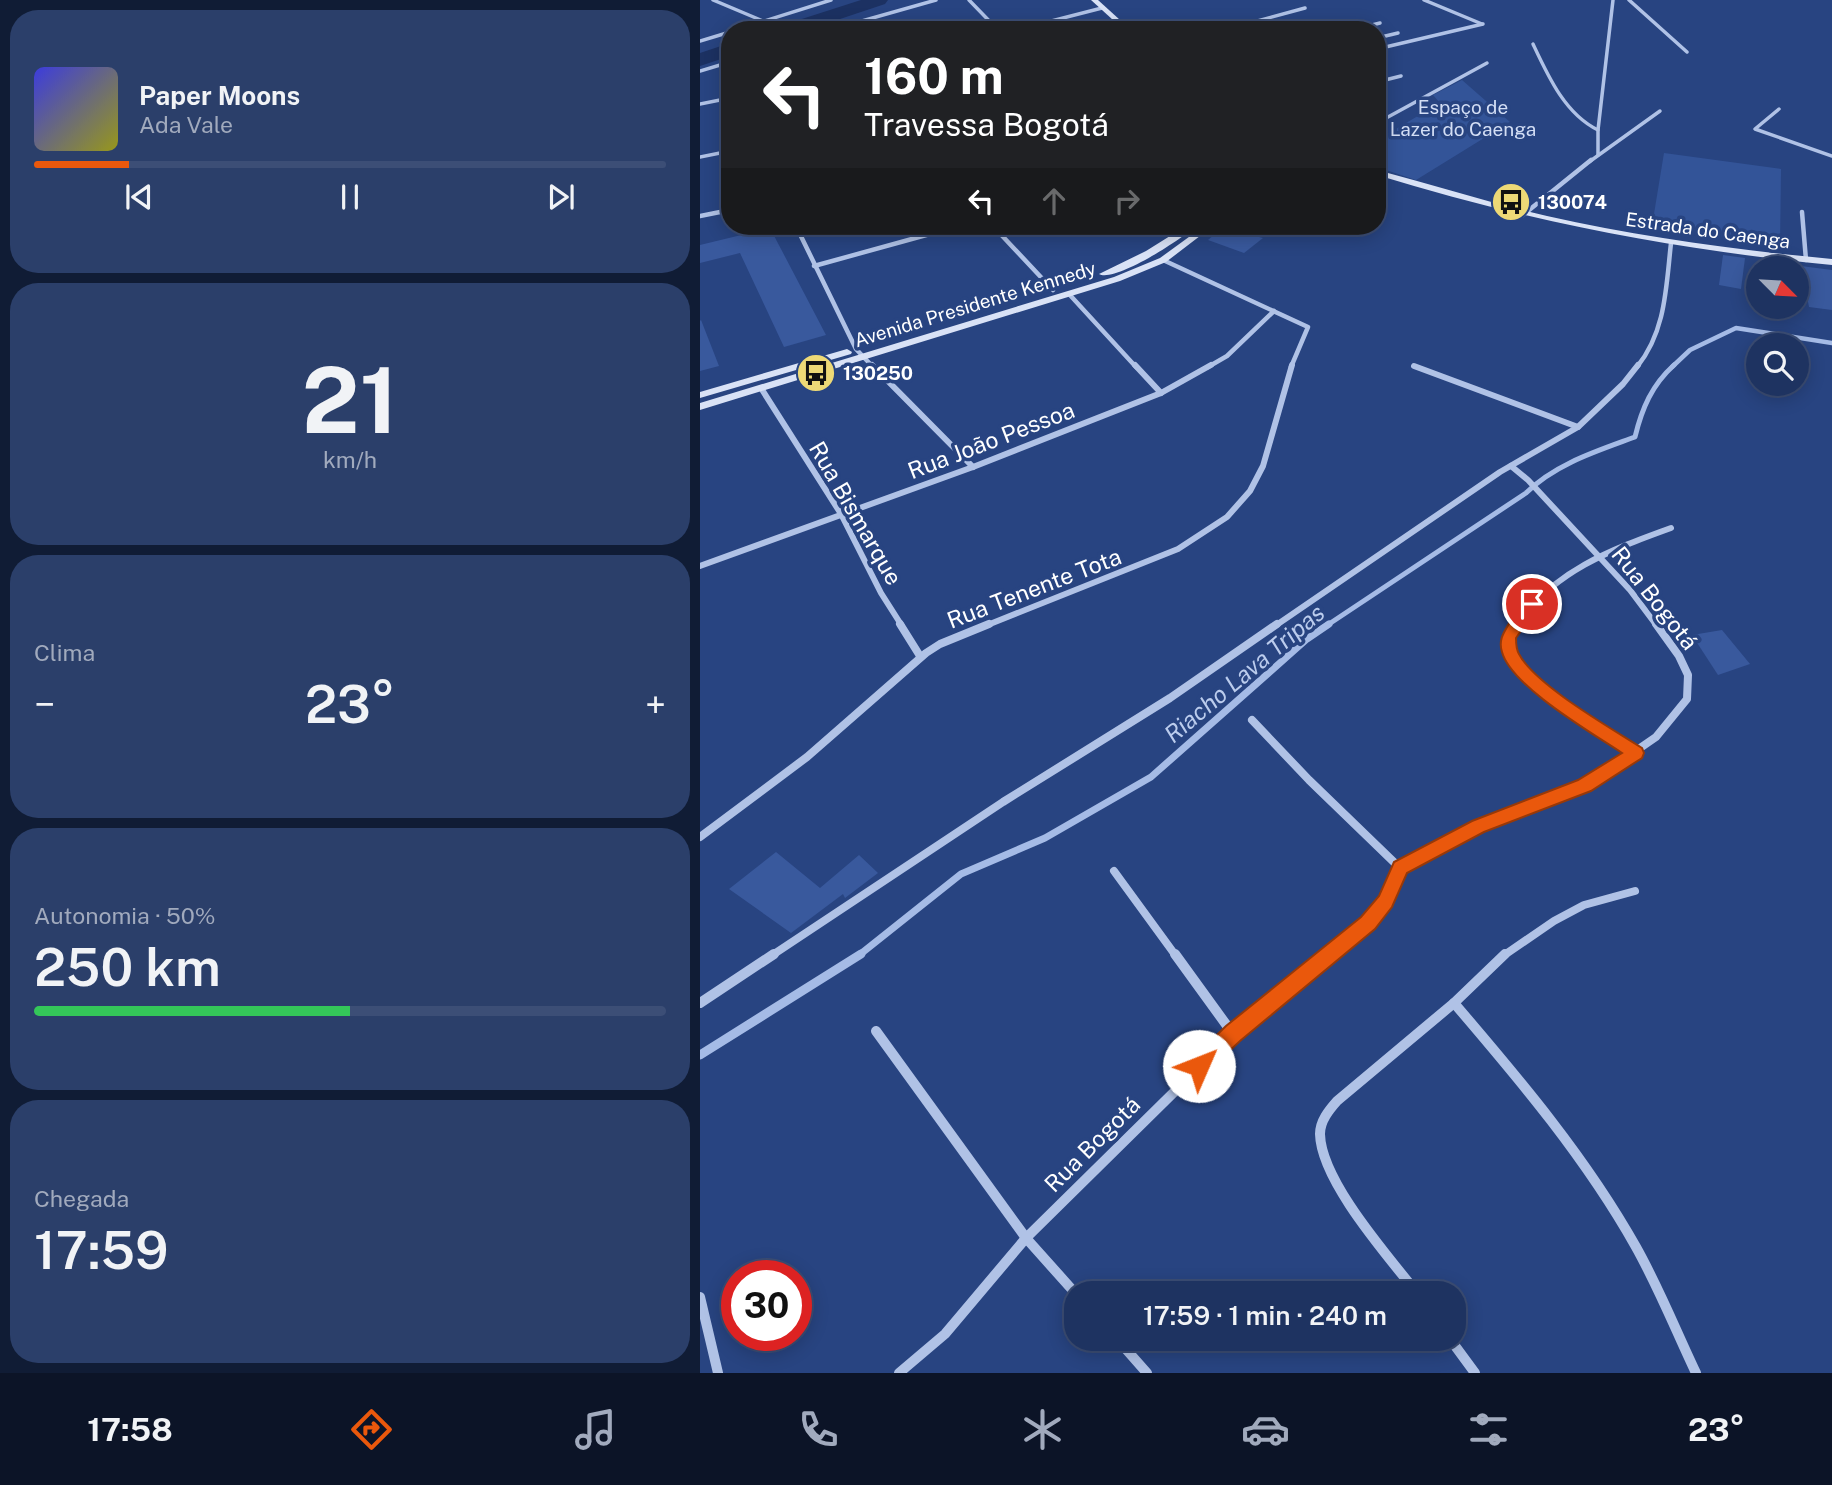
<!DOCTYPE html>
<html lang="pt">
<head>
<meta charset="utf-8">
<style>
  body { margin:0; font-family:"Public Sans",sans-serif; background:#2b3f6a; color:#f1f3f6; height:100vh; display:flex; flex-direction:column; font-size:26px; white-space:nowrap }
  * { box-sizing:border-box; margin:0 }
  p { font-size:23px; color:#a1aabd }
  .icon { flex:none; width:38px; height:38px; fill:none; stroke:currentColor; stroke-width:2; stroke-linecap:round; stroke-linejoin:round }
  .map { position:relative; flex:1; overflow:hidden }
  .side { display:flex; flex-direction:column; gap:10px; padding:10px; background:#101c35; width:700px }
  .side>* { flex:none }
  .banner { position:absolute; left:21px; top:21px; width:665px; height:214px; border-radius:28px; box-shadow:0 4px 18px #0003,0 0 0 2px #3c4e76; background:#202124; color:#fff; overflow:hidden }
  .needle { width:46px; rotate:114deg }
  .fabs { position:absolute; left:1046px; top:256px; display:grid; gap:14px }
  .fabs a { display:grid; place-items:center; width:63px; height:63px; border-radius:50%; background:#1e3361; box-shadow:0 4px 18px #0003,0 0 0 2px #3c4e76; font-size:35px }
  .speed { position:absolute; left:21px; top:1260px; display:flex; gap:14px; font-size:35px; font-weight:700; text-align:center }
  .speed>* { display:grid; place-content:center; width:91px; height:91px; border-radius:50%; background:#1e3361; box-shadow:0 4px 18px #0003,0 0 0 2px #3c4e76; line-height:1 }
  .speed .limit { border:10px solid #d22; background:#fff; color:#111 }
  .pin { position:absolute; display:grid; place-items:center; width:60px; height:60px; color:#fff; margin:-30px; border:4px solid #fff; border-radius:50%; box-shadow:0 2px 7px #0007 }
  .me { position:absolute; width:77px; margin:-38px; rotate:46deg; stroke-linejoin:round; filter:drop-shadow(0 0 5px #0008) }
  .turn { display:flex; align-items:center; gap:24px; height:147px; padding:0 28px; font-size:32px }
  .turn .icon { width:91px; height:91px; stroke-width:2.5 }
  .turn b { display:block; font-size:49px; line-height:60px }
  .lanes { display:flex; align-items:center; height:66px; padding:0 28px; background:#0003; justify-content:center; gap:35px; direction:ltr }
  .lanes .off { opacity:.35 }
  .big { font-size:52px; font-weight:600; line-height:1.1 }
  .side .widget { flex:1; display:flex; flex-direction:column; justify-content:center; gap:10px; min-width:0; padding:0 24px; border-radius:28px; background:#2b3f6a }
  .side .dial { align-items:center; gap:0 }
  .dial b { font-size:91px; line-height:1 }
  .song { display:flex; align-items:center; gap:21px }
  .cover { width:84px; height:84px; border-radius:10px; background:linear-gradient(135deg,hsl(240 70% 55%),hsl(60 70% 35%)) }
  .played { height:7px; border-radius:4px; background:linear-gradient(90deg,#ea580c 15%,#3c4e76 15%) }
  .keys { display:flex; justify-content:space-around; direction:ltr }
  .heat { display:flex; justify-content:space-between; align-items:center; font-size:38px; direction:ltr }
  .charge { height:10px; border-radius:5px; background:linear-gradient(90deg,#34c759 50%,#3c4e76 0) }
  .trip { position:absolute; left:364px; top:1281px; width:402px; height:70px; border-radius:28px; background:#1e3361; box-shadow:0 4px 18px #0003,0 0 0 2px #3c4e76; font-weight:600; line-height:70px; text-align:center }
  .menu { display:flex; height:112px; justify-content:space-around; align-items:center; background:#0c1427; color:#a1aabd }
  .menu .icon { width:49px; height:49px }
  .menu .on { color:#ea580c }
  .menu b { font-size:32px; color:#f1f3f6 }
  main { display:flex; flex:1; min-height:0 }
  .map>svg:first-child { display:block }
  .green { fill:#335498 }
  .lines { fill:none; stroke-linecap:round; stroke-linejoin:round }
  .stream-far3 { stroke:#a5bbe6; stroke-width:4.5 }
  .stream-far2 { stroke:#a5bbe6; stroke-width:5 }
  .stream-far1 { stroke:#a5bbe6; stroke-width:7 }
  .stream { stroke:#a5bbe6; stroke-width:9 }
  .river { fill:#1c3162; fill-rule:evenodd }
  .building { fill:#39599d }
  .street-far4 { stroke:#b0c2e6; stroke-width:3.5 }
  .street-far3 { stroke:#b0c2e6; stroke-width:4.5 }
  .street-far2 { stroke:#b0c2e6; stroke-width:6 }
  .street-far1 { stroke:#b0c2e6; stroke-width:8 }
  .street { stroke:#b0c2e6; stroke-width:10 }
  .secondary { fill:#d9e2f6; fill-rule:evenodd }
  .route { fill:#ea580c; stroke:#983908; stroke-width:2 }
  .labels { text-anchor:middle; dominant-baseline:central; stroke-width:7; stroke-linejoin:round; paint-order:stroke }
  .far-park-label { font-size:19px; fill:#d3def5; stroke:#284481 }
  .far-poi-label { font-size:19px; font-weight:bold; fill:#fff; stroke:#284481; text-anchor:start }
  .far-street-label { font-size:19px; fill:#fff; stroke:#284481 }
  .street-label { font-size:23px; fill:#fff; stroke:#284481 }
  .water-label { font-size:24px; font-style:italic; fill:#bbcced; stroke:#284481 }
</style>
</head>
<body>
<main>
<section class="side">
<div class="widget">
<div class="song"><i class="cover"></i><div><b>Paper Moons</b><p>Ada Vale</p></div></div>
<div class="played"></div>
<div class="keys"><svg class="icon" aria-label="previous" viewBox="0 0 24 24"><path d="M18 5L8 12l10 7zM5 5v14"/></svg><svg class="icon" aria-label="pause" viewBox="0 0 24 24"><path d="M8 5v14M16 5v14"/></svg><svg class="icon" aria-label="next" viewBox="0 0 24 24"><path d="M6 5l10 7-10 7zM19 5v14"/></svg></div>
</div>
<div class="widget dial"><b>21</b><p>km/h</p></div>
<div class="widget"><p>Clima</p>
<div class="heat"><a>−</a><b class="big">23°</b><a>+</a></div>
</div>
<div class="widget"><p>Autonomia · 50%</p><b class="big">250 km</b><div class="charge"></div></div>
<div class="widget"><p>Chegada</p><b class="big">17:59</b></div>
</section>
<div class="map">
<svg width="1132" height="1373" viewBox="0 0 1132 1373">
  <rect width="100%" height="100%" fill="#284481"/>
  <g class="green">
    <path d="M762 80 810 122 716 180 677 167V140L740 103 733 95Z"/>
    <path d="M964 153 1081 169 1080 245 952 226Z"/>
  </g>
  <g class="lines">
    <path class="stream-far3" d="M972 367 990 350 1036 328 1132 343"/>
    <path class="stream-far2" d="M626 626 826 493C855 464 897 451 935 437 942 408 952 385 974 365"/>
    <path class="stream-far1" d="M158 956 261 874 345 838 451 777 607 639 629 624"/>
    <path class="stream" d="M0 1055 161 954"/>
    <g class="river">
      <path d="M161 0H188L185 4 107 30H78L80 26Z"/>
      <path d="M30 43V56L0 66V53Z"/>
    </g>
  </g>
  <g class="building">
    <path d="M70 228 126 335 84 347 40 253 0 263V245Z"/>
    <path d="M522 228 563 238 544 253 508 240Z"/>
    <path d="M1023 255 1045 258 1041 289 1019 285Z"/>
    <path d="M1101 266 1132 270V310L1109 307Z"/>
    <path d="M1 320 19 366 0 371V321Z"/>
    <path d="M1022 630 1050 664 1018 675 992 635Z"/>
    <path d="M76 852 120 888 159 855 178 873 145 898 143 894 91 933 29 889Z"/>
  </g>
  <g class="lines">
    <g class="street-far4">
      <path d="M13 0 63 21"/>
      <path d="M269 0 298 30"/>
      <path d="M724 0 782 24"/>
      <path d="M929 0 987 52"/>
      <path d="M36 30 131 0"/>
      <path d="M130 30 236 0"/>
      <path d="M316 30 402 8"/>
      <path d="M524 30 605 8"/>
      <path d="M652 30 680 23"/>
      <path d="M677 38 698 33"/>
      <path d="M0 41 30 32"/>
      <path d="M833 44C848 76 865 114 898 130"/>
      <path d="M677 49 783 24"/>
      <path d="M0 71 30 62"/>
      <path d="M677 82 701 76"/>
      <path d="M0 104 30 98"/>
      <path d="M1079 109 1055 129 1132 156"/>
      <path d="M677 123 787 63"/>
      <path d="M898 155V130L913 0"/>
      <path d="M0 157 30 151"/>
      <path d="M889 162 960 111"/>
    </g>
    <g class="street-far3">
      <path d="M1102 212 1106 260"/>
      <path d="M823 215 891 160"/>
      <path d="M0 216 30 210"/>
      <path d="M96 226 156 349 173 367"/>
      <path d="M293 226 353 290"/>
      <path d="M463 260 608 327 591 367"/>
      <path d="M114 266 259 226"/>
      <path d="M369 294 436 367"/>
      <path d="M508 367 527 356 574 311"/>
      <path d="M937 367C966 331 966 287 971 243"/>
    </g>
    <g class="street-far2">
      <path d="M172 365 273 467"/>
      <path d="M435 365 461 393"/>
      <path d="M714 366 878 427"/>
      <path d="M61 388 141 514 181 593 202 626"/>
      <path d="M811 466 828 480 930 590 957 626"/>
      <path d="M0 566 273 467 461 393 511 365"/>
      <path d="M285 626 478 549 527 517 550 491 563 466 592 365"/>
      <path d="M575 626 800 472 878 427 923 384 938 365"/>
      <path d="M815 626C854 571 910 550 971 528"/>
    </g>
    <g class="street-far1">
      <path d="M200 624 220 656"/>
      <path d="M816 624C811 634 807 645 811 656 826 691 904 732 936 753"/>
      <path d="M552 720 609 780 700 868"/>
      <path d="M0 837 107 757 226 653 240 644 289 624"/>
      <path d="M414 871 476 956"/>
      <path d="M71 956 303 802 470 698 577 624"/>
      <path d="M628 956 668 923 686 901 700 868 778 827 885 786 956 737 987 699 988 675 979 656 956 624"/>
      <path d="M803 956 854 921 884 905 935 891"/>
    </g>
    <g class="street">
      <path d="M475 954 533 1034"/>
      <path d="M0 1003 74 954"/>
      <path d="M754 1003C820 1080 886 1158 936 1247 959 1288 976 1331 996 1373"/>
      <path d="M176 1031 326 1238 376 1294"/>
      <path d="M717 1293C688 1256 621 1181 620 1134 620 1121 629 1110 637 1101L754 1003 805 954"/>
      <path d="M0 1297 18 1373"/>
      <path d="M417 1339 447 1373"/>
      <path d="M750 1339 775 1373"/>
      <path d="M199 1373 245 1334 326 1238 533 1034 630 954"/>
    </g>
    <g class="secondary">
      <path d="M391 0H398L431 30H424Z"/>
      <path d="M677 170C734 185 790 203 847 216 941 237 1036 250 1132 259V265C977 250 826 221 677 175Z"/>
      <path d="M486 226H495C483 239 414 283 399 274L446 251Z"/>
      <path d="M504 226H513L466 262 420 281 0 410V403L414 277 460 258Z"/>
      <path d="M147 349 152 352 151 354 0 398V392Z"/>
    </g>
  </g>
  <path class="route" d="M832 599 840 604 816 638C816 643 816 649 819 654 835 685 911 728 942 748L944 753 942 758 891 791 784 832 707 873 692 907 675 929 540 1041 506 1073 499 1076 492 1073 489 1066 492 1059 526 1026 661 917 679 896 694 862 772 821 878 780 922 753C892 733 811 686 802 652 798 640 804 632 810 622 815 613 823 602 832 599Z"/>
  <defs>
    <g id="bus-disc" transform="scale(2.0125)"><circle r="9.5" fill="#edd976" stroke="#284481"/><path d="M-5-6H5V4H4V6H2V4H-2V6H-4V4H-5ZM-3.5-4V0h7V-4ZM-3.5 1.2v1.5H-2V1.2ZM2 1.2v1.5H3.5V1.2Z" fill="#111"/></g>
  </defs>
  <g fill-rule="evenodd">
    <use href="#bus-disc" x="811" y="202"/>
    <use href="#bus-disc" x="116" y="373"/>
  </g>
  <g class="labels">
    <g class="far-park-label">
      <text x="763" y="107">Espaço de<tspan x="763" dy="22">Lazer do Caenga</tspan></text>
    </g>
    <g class="far-poi-label">
      <text x="838" y="202">130074</text>
      <text x="143" y="373">130250</text>
    </g>
    <g class="far-street-label">
      <text transform="translate(1008 230) rotate(8)">Estrada do Caenga</text>
      <text transform="translate(275 304) rotate(-17)">Avenida Presidente Kennedy</text>
    </g>
    <g class="street-label">
      <text transform="translate(291 440) rotate(-21)">Rua João Pessoa</text>
      <text transform="translate(156 513) rotate(60)">Rua Bismarque</text>
      <text transform="translate(334 588) rotate(-21)">Rua Tenente Tota</text>
      <text transform="translate(955 598) rotate(52)">Rua Bogotá</text>
      <text transform="translate(392 1144) rotate(-45)">Rua Bogotá</text>
    </g>
    <g class="water-label">
      <text transform="translate(544 673) rotate(-40)">Riacho Lava Tripas</text>
    </g>
  </g>
</svg>
<div class="fabs">
<a><svg class="needle" viewBox="-14 -14 28 28"><path d="M0-13l5 13h-10z" fill="#e53935"/><path d="M0 13l5-13h-10z" fill="#a1aabd"/></svg></a>
<a><svg class="icon" aria-label="search" viewBox="0 0 24 24"><circle cx="10" cy="10" r="6"/><path d="M15 15l6 6"/></svg></a>
</div>
<div class="speed"><div class="limit">30</div></div>
<div class="pin" style="left:832px;top:604px;background:#d93025"><svg class="icon" aria-label="arrive" viewBox="0 0 24 24"><path d="M6 21V4h12l-3 4 3 4H6"/></svg></div>
<svg class="me" style="left:499px;top:1066px" viewBox="-20 -20 40 40"><circle r="19" fill="#fff"/><path d="M0-13L10 11 0 6-10 11z" fill="#ea580c"/></svg>
<div class="trip">17:59 · 1 min · 240 m</div>
<div class="banner">
<div class="turn"><svg class="icon" aria-label="left" viewBox="0 0 24 24"><path d="M17 20v-9H6M10 6l-5 5 5 5"/></svg><div><b>160 m</b>Travessa Bogotá</div></div>
<div class="lanes"><svg class="icon" aria-label="left" viewBox="0 0 24 24"><path d="M17 20v-9H6M10 6l-5 5 5 5"/></svg><svg class="icon off" aria-label="ahead" viewBox="0 0 24 24"><path d="M12 20V5M6 11l6-6 6 6"/></svg><svg class="icon off" aria-label="right" viewBox="0 0 24 24"><path d="M7 20v-9h11M14 6l5 5-5 5"/></svg></div>
</div>
</div>
</main>
<nav class="menu">
<b>17:58</b>
<svg class="icon on" aria-label="directions" viewBox="0 0 24 24"><path d="M12 3l9 9-9 9-9-9zM9 14v-3h6M13 9l2 2-2 2"/></svg>
<svg class="icon" aria-label="music" viewBox="0 0 24 24"><path d="M9 18V5l10-2v13"/><circle cx="6" cy="18" r="3"/><circle cx="16" cy="16" r="3"/></svg>
<svg class="icon" aria-label="phone" viewBox="0 0 24 24"><path d="M5 4h4l2 5-3 2q2 4 5 5l2-3 5 2v4C11 20 4 13 5 4z"/></svg>
<svg class="icon" aria-label="climate" viewBox="0 0 24 24"><path d="M12 3v18M4 7l16 10M4 17L20 7"/></svg>
<svg class="icon" aria-label="car" viewBox="0 0 24 24"><path d="M5 17H2v-5l4-1 3-4h7l3 4 3 1v5h-3M9 17h6M6 11h13"/><circle cx="7" cy="17" r="2"/><circle cx="17" cy="17" r="2"/></svg>
<svg class="icon" aria-label="filters" viewBox="0 0 24 24"><path d="M4 7h16M4 17h16"/><circle cx="9" cy="7" r="2"/><circle cx="15" cy="17" r="2"/></svg>
<b>23°</b>
</nav>
</body>
</html>
